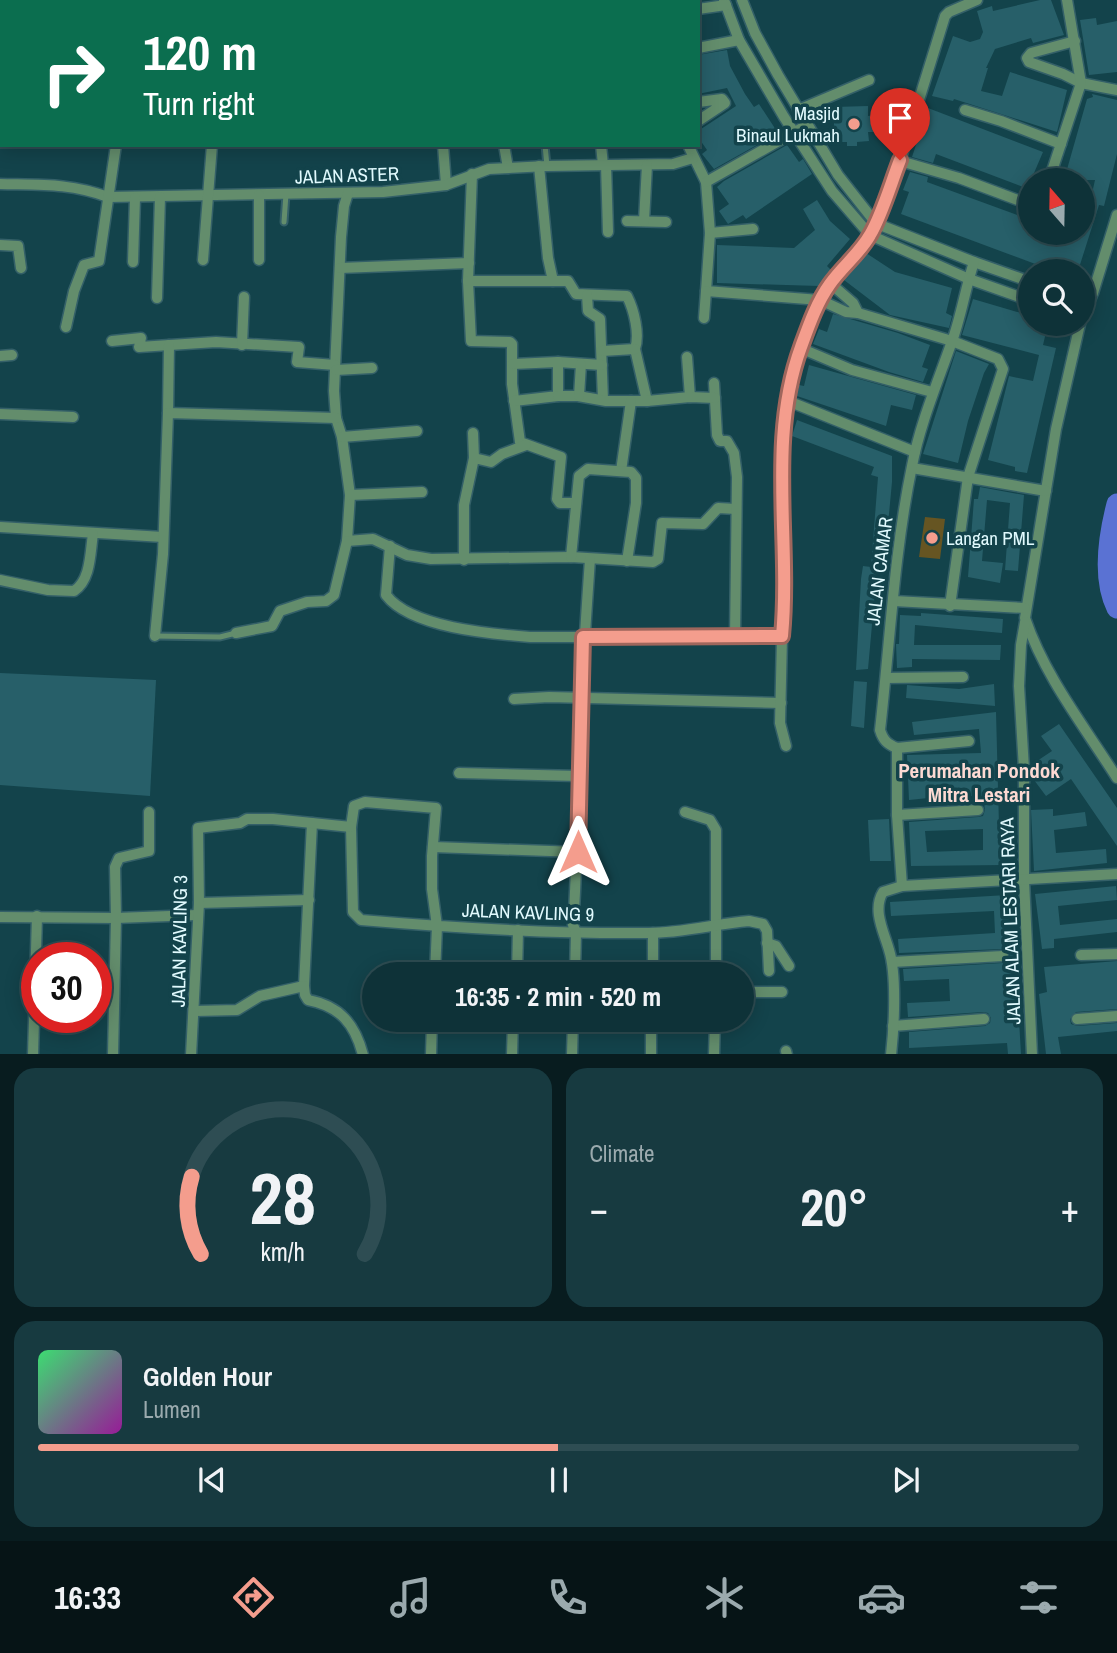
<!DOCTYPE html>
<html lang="en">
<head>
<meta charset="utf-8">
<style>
  body { margin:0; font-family:"Archivo Narrow",sans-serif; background:#173a40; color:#f1f3f6; height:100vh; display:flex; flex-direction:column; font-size:26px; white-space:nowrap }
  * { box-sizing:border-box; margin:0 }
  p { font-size:23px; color:#9baaae }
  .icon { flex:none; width:38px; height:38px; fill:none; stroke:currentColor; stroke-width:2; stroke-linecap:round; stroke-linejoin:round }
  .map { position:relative; height:1054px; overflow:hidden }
  .panel { display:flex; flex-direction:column; gap:14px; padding:14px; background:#081c1f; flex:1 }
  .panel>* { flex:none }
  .top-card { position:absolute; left:0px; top:0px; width:700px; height:147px; box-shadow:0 4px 18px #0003,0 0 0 2px #2e4d53; background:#0b6e4f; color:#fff; overflow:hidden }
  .needle { width:46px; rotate:340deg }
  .buttons { position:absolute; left:1018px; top:168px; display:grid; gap:14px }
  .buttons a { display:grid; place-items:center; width:77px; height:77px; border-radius:50%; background:#0e3238; box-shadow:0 4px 18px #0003,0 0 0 2px #2e4d53; font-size:35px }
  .speed { position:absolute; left:21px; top:942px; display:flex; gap:14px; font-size:35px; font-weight:700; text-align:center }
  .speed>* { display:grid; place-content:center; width:91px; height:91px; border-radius:50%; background:#0e3238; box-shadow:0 4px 18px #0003,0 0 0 2px #2e4d53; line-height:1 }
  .speed .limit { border:10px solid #d22; background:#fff; color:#111 }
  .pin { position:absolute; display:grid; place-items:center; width:60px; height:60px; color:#fff; margin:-72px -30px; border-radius:50% 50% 50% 0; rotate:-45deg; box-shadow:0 0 7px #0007 }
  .pin .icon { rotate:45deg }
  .me { position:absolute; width:77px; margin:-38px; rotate:0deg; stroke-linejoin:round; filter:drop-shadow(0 0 5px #0008) }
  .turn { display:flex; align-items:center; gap:24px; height:147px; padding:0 28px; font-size:32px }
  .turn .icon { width:91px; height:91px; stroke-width:2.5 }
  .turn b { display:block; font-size:49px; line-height:60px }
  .big { font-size:52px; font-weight:800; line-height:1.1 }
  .panel .card { flex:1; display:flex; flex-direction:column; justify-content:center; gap:10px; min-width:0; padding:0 24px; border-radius:21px; background:#173a40 }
  .panel .dial { align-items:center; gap:0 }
  .dial svg { height:182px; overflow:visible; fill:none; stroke:#2e4d53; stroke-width:7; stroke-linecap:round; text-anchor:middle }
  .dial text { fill:#f1f3f6; stroke:none }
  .song { display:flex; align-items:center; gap:21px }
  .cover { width:84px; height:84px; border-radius:10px; background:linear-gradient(135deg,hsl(140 70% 55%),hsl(300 70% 35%)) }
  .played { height:7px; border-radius:4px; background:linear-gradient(90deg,#f49d8d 50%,#2e4d53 50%) }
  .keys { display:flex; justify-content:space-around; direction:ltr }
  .heat { display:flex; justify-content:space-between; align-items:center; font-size:38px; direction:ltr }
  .panel .tiles { flex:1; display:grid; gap:14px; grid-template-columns:1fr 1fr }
  .card:last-child { grid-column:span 2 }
  .trip { position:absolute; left:362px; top:962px; width:392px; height:70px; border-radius:35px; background:#0e3238; box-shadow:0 4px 18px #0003,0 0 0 2px #2e4d53; font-weight:800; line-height:70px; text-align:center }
  .dock { display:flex; height:112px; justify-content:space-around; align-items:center; background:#061416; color:#9baaae }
  .dock .icon { width:49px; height:49px }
  .dock .selected { color:#f49d8d }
  .dock b { font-size:32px; color:#f1f3f6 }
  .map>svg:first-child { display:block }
  .green { fill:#652 }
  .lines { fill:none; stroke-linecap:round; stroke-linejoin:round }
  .river { stroke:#5a72d3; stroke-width:21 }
  .building { fill:#275f69; fill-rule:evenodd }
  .service-casing { stroke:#346068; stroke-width:9 }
  .minor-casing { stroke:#346068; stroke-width:13 }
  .primary-casing { stroke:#346068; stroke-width:19 }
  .service { stroke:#638d6c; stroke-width:5 }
  .minor { stroke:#638d6c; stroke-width:10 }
  .primary { stroke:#83de9b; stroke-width:16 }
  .route-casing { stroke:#9f665c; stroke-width:18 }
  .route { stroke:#f49d8d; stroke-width:12 }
  .poi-dot { fill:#f49d8d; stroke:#13434b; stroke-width:2.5 }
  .labels { text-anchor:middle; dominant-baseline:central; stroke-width:7; stroke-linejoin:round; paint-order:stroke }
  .poi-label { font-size:19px; fill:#e1fafe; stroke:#13434b; text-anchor:end }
  .street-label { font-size:19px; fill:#e1fafe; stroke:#13434b }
  .neighbourhood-label { font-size:21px; font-weight:bold; fill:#fddad3; stroke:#13434b }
</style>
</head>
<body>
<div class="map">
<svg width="1117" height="1055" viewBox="0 0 1117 1055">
  <rect width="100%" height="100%" fill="#13434b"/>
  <path class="green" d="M925 517 945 519 940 559 919 557Z"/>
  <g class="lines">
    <path class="river" d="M1117 504C1109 535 1102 578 1117 608"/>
  </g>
  <g class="building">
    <path d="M1040 0H1051L1064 35 1033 43 1031 38 995 49 986 68H988L981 91 1002 96 1010 72 1067 90 1057 132 954 99 953 101 932 96 953 36 970 42 980 39 983 32 977 11 992 6 993 11Z"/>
    <path d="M1096 18 1097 25 1117 21V72L1089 75 1080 20Z"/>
    <path d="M727 50 730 66 745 94 754 107 759 104 778 133 714 169 702 154 707 150 698 137V131L736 106 727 88 698 94V55Z"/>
    <path d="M1092 94 1117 100V154L1104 206 1099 205 1078 271H1054L901 214 909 192 903 190 910 172 928 177 927 182 1031 220V233H1083V205L1089 207 1095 180H1064L1087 99 1093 97Z"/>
    <path d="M868 106V116L875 115V132H868L869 141 857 142V146H847V142H834V107Z"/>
    <path d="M928 108 1043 152 1031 180V190L936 154 933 163 912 157Z"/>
    <path d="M787 145 799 162 803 159 812 174 746 219 743 215 728 224 719 211 729 204 717 187 724 181Z"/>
    <path d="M817 200 830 221 850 239 827 266 831 270 819 286 717 283V245L794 248 815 230 803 209Z"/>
    <path d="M866 253 895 272 952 288 946 313 952 316 949 328 890 315 844 280Z"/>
    <path d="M973 299 1031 316V324H1048L1043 345 1056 348 1027 473 1015 471V467L988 460 1009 376 1033 381 1039 355 962 335Z"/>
    <path d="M833 314 898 333 930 345 922 367 928 369 923 382 889 372 813 344 819 329 827 332Z"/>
    <path d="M956 351 989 364 984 373 968 421 958 463 923 454Z"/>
    <path d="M809 365 916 395 912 410 891 405 886 426 797 396 799 385 804 386Z"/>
    <path d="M797 420 892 456V482L884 567 881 582 876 581 868 669 856 670 861 579 863 566 871 567 878 477 871 475 874 467 792 436Z"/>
    <path d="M980 487 1024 495 1018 571 1005 570 1010 503 987 500 982 561 1003 563 1000 583 968 577 974 499H978Z"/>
    <path d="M921 613 1003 619 1002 633 915 625 914 645H1001L1000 660 912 659V667L897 668 896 644H899L900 615 921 616Z"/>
    <path d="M0 673 156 680 150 796 0 785Z"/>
    <path d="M854 681 867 682 864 728 851 726Z"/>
    <path d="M994 684 995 706 906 698 907 685 959 689Z"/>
    <path d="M996 712 999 826 1000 845H1004V865L911 866 909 822 978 817 983 816 985 810 983 796H947L909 800 907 755 981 753 979 729 914 735 912 722ZM983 829V850L927 852 925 831Z"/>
    <path d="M1059 724 1117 808V846L1071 779 1046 796 1031 776V765L1052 751 1041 736Z"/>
    <path d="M1053 809V816L1085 812 1087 826 1054 830 1056 853 1106 849 1107 863 1034 871 1031 810Z"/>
    <path d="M889 819 891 861H870L868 820Z"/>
    <path d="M1116 886 1117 900 1058 906 1060 925 1117 919V932L1054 939V948L1042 949 1035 894Z"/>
    <path d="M1007 895 1010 937 1017 936 1018 952H1015L1021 1054H1008L1007 1043 909 1048V1032L985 1026 990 1023 991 1018 988 1013 983 1012 908 1017 907 1003 950 1001 949 979 904 981 903 969 1003 963 1009 960 1010 955 1007 950 1003 949 899 953 898 939 995 933 994 911 891 916 890 902Z"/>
    <path d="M1117 961V1009L1076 1012 1070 1019 1071 1024 1077 1026 1117 1023V1031L1058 1037 1061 1054H1046L1039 994 1047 992 1044 967Z"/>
  </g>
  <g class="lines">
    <g class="service-casing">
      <g id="service">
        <path d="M522 0 524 2"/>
        <path d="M470 2 498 0"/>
        <path d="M0 34H2"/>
        <path d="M545 145 547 166"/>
        <path d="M284 222 286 194"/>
        <path d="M155 636 220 637 236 633"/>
      </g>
    </g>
    <g class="minor-casing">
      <g id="minor">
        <path d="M242 0 243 2"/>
        <path d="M724 0 739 40 784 117 832 191 870 235 969 279 1031 301"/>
        <path d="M742 0 755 33 778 75 838 175 871 217 880 225 974 262 1031 282"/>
        <path d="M698 9 726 5"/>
        <path d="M1075 41 1031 53 1027 58 1029 62 1063 74 1081 83 1117 90"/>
        <path d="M698 48 739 40"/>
        <path d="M698 102 722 99 725 103 698 121"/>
        <path d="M798 110 869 80"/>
        <path d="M965 110 1001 121 1061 144"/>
        <path d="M0 128 2 129"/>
        <path d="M443 145 446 185"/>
        <path d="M504 145 508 168"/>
        <path d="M601 145 603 165"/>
        <path d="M688 145 706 182 710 233 706 291 820 300 846 312 858 313"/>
        <path d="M900 161 959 178 1031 205"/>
        <path d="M606 165 608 232"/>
        <path d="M539 166 548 258 553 281"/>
        <path d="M472 174 468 281 471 341 510 342 512 344V384L520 442 561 457 557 499 560 503H576"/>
        <path d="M1049 180 1081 83 1067 0"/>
        <path d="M706 182 807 125"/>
        <path d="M0 184C40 185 70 183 108 197L383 192 446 185 489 169 547 166 673 164 693 158"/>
        <path d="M348 193 344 206 341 237 334 391 336 418 342 437 350 495 347 541 373 539 407 555 431 559 571 557 653 562 658 559 662 523 703 524 718 508 736 509"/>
        <path d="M259 195V260"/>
        <path d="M627 221 666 222"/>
        <path d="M644 221 647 165"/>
        <path d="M710 233 753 229"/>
        <path d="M0 245 18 246 21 268"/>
        <path d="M203 260 212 145"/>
        <path d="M133 262 135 198"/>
        <path d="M340 268 469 263"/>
        <path d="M468 281H568L576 294 627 296C634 310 640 334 635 349L647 401"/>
        <path d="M830 283 853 303 858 313 952 341 998 359 1003 369 968 477 950 606"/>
        <path d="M587 295 588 311 600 319 603 400"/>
        <path d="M157 298 160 197"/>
        <path d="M1083 316 1093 293 1117 215"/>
        <path d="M704 318 706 291"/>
        <path d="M1080 324 1056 429 1025 618C1045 677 1084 726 1117 778"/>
        <path d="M66 327 74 291 84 265 99 261 116 145"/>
        <path d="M112 341 141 338 139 347 216 342 299 347 297 362 335 365"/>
        <path d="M242 345 244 297"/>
        <path d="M800 348 852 370 932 392"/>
        <path d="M602 351 635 349"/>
        <path d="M0 356 12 355"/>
        <path d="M687 357 690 397"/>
        <path d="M558 362 602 365"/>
        <path d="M513 364 558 362V396L514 401"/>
        <path d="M336 370 372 368"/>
        <path d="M714 383 717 435 720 441H727L734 453 737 477 735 637"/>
        <path d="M558 396H578L606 401H647L690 397 715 398"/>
        <path d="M579 396 581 364"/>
        <path d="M788 401 915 452"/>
        <path d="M168 413 169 345"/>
        <path d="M0 414 73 417"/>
        <path d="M342 437 417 431"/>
        <path d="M474 458 491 462 502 454 526 445"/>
        <path d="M912 468 1046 491"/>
        <path d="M621 471 631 401"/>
        <path d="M350 495 422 492"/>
        <path d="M0 527 163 537"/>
        <path d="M390 546 386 595C411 628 492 634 531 637H782"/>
        <path d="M571 557 579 476 588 469 631 472 636 478V503L627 561"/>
        <path d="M464 560V505L474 458 473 433"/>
        <path d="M0 580 48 590 74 591C91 580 90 553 93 534"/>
        <path d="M894 601 1025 608"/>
        <path d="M1025 622 1021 645 1019 686 1024 769V880L1032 1055"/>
        <path d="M236 633 272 626 280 611 307 602 326 601 334 595 347 541"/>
        <path d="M155 636 163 554 168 413 336 418"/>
        <path d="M886 678 963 677"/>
        <path d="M514 699 549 697 781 703"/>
        <path d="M786 746 780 723 782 637 786 596 781 472 788 401 800 348 820 300 830 283 870 235 900 161 945 16 949 12 977 0"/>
        <path d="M897 748 969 741"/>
        <path d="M459 773 578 776"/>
        <path d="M685 812 710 820 716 830V975"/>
        <path d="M897 815 978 810"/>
        <path d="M433 847 578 852"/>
        <path d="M902 886 897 815V748C887 744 883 740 880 730 890 642 894 553 912 466 920 424 937 384 951 344 961 318 965 289 974 262"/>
        <path d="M199 903 309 900"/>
        <path d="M0 917 116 918 197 915"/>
        <path d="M767 943 776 946 789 966"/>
        <path d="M1081 955 1117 954"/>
        <path d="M892 962 1003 956"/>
        <path d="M435 975 437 926 432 889V856L436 808 365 802 354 806 351 827 353 912 361 920C456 928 552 934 648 933 682 933 715 924 749 921L763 924 767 931 769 971"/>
        <path d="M517 975 518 930"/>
        <path d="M575 975 576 932 573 925C578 860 577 796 580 731 582 673 586 617 590 559"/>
        <path d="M653 975V933"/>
        <path d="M304 986 312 823"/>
        <path d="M742 992H782"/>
        <path d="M195 1011 237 1010 260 996 304 986 305 995 308 1000C340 1006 355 1024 363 1055"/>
        <path d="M1077 1019 1117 1016"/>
        <path d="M893 1026 984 1019"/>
        <path d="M786 1051 787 1055"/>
        <path d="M33 1055 37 916"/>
        <path d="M113 1055 116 918 115 867 119 858 149 851V812"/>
        <path d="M191 1055 199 903 198 828 240 823 247 819H273L351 827"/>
        <path d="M431 1055 432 1020"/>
        <path d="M512 1055 513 1020"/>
        <path d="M572 1055 573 1020"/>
        <path d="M651 1055V1020"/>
        <path d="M714 1055 715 1020"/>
        <path d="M891 1055C894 1028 897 975 889 950 884 932 872 910 883 892L902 886 1117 874"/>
      </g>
    </g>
    <g class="primary-casing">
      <g id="primary">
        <path d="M50 2 51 0"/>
        <path d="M0 77 2 74"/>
      </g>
    </g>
    <use href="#service" class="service"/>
    <use href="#minor" class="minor"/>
    <use href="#primary" class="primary"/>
  </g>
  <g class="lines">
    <g class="route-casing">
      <path id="route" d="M578 852 583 637 782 636C791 540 767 440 801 347 809 325 817 302 830 284 842 267 860 253 870 235 882 215 891 183 900 160"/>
    </g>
    <use href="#route" class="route"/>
  </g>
  <g class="poi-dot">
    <circle cx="854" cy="124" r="7"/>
    <circle cx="932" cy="538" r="7"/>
  </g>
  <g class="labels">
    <g class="poi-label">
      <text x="840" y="113">Masjid<tspan x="840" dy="22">Binaul Lukmah</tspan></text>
      <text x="946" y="538" text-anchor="start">Langan PML</text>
    </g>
    <g class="street-label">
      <text transform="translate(347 175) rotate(-2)">JALAN ASTER</text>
      <text transform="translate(879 571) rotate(-83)">JALAN CAMAR</text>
      <text transform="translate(528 912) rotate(2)">JALAN KAVLING 9</text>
      <text transform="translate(1010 921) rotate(-92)">JALAN ALAM LESTARI RAYA</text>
      <text transform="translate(179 941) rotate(-89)">JALAN KAVLING 3</text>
    </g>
    <g class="neighbourhood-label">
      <text x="979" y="770">Perumahan Pondok<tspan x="979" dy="24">Mitra Lestari</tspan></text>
    </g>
  </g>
</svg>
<div class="buttons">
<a><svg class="needle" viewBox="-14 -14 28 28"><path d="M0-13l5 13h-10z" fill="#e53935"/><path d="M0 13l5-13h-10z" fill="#9baaae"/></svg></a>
<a><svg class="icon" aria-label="search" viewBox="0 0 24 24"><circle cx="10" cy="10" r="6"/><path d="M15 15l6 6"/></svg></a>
</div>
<div class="speed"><div class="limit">30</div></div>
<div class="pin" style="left:900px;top:160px;background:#d93025"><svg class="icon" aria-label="arrive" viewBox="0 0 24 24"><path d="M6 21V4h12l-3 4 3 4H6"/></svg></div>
<svg class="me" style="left:578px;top:852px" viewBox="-20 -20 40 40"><path d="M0-17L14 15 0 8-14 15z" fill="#f49d8d" stroke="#fff" stroke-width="4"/></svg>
<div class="trip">16:35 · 2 min · 520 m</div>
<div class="top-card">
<div class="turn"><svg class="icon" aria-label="right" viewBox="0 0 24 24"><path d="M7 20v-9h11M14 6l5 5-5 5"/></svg><div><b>120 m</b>Turn right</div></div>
</div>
</div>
<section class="panel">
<div class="tiles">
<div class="card dial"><svg viewBox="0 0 100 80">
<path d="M14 69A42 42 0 1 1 86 69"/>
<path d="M14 69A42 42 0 0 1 10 35" stroke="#f49d8d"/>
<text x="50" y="56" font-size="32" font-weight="700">28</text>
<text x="50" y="72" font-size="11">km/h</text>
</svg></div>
<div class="card"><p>Climate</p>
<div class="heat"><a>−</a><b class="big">20°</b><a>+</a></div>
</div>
<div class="card">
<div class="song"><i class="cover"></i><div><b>Golden Hour</b><p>Lumen</p></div></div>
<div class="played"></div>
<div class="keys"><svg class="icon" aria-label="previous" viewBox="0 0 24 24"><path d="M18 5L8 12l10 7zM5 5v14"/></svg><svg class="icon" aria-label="pause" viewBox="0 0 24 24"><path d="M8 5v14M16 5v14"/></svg><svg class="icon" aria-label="next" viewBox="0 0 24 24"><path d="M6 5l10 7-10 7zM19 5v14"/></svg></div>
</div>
</div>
</section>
<nav class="dock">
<b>16:33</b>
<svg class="icon selected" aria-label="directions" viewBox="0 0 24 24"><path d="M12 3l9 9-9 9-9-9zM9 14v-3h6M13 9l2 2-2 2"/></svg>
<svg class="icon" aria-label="music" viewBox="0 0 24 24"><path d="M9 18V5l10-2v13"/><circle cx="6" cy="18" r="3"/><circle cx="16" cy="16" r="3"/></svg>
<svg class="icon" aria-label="phone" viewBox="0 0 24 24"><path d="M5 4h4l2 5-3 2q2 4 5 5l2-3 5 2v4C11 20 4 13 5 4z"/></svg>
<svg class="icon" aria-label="climate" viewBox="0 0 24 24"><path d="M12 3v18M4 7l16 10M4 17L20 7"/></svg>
<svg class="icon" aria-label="car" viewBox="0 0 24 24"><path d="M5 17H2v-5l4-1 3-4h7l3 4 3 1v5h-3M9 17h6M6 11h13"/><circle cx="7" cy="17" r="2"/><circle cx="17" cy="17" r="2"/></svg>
<svg class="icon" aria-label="filters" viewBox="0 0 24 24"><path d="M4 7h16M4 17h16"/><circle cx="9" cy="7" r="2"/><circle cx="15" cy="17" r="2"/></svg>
</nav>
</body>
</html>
